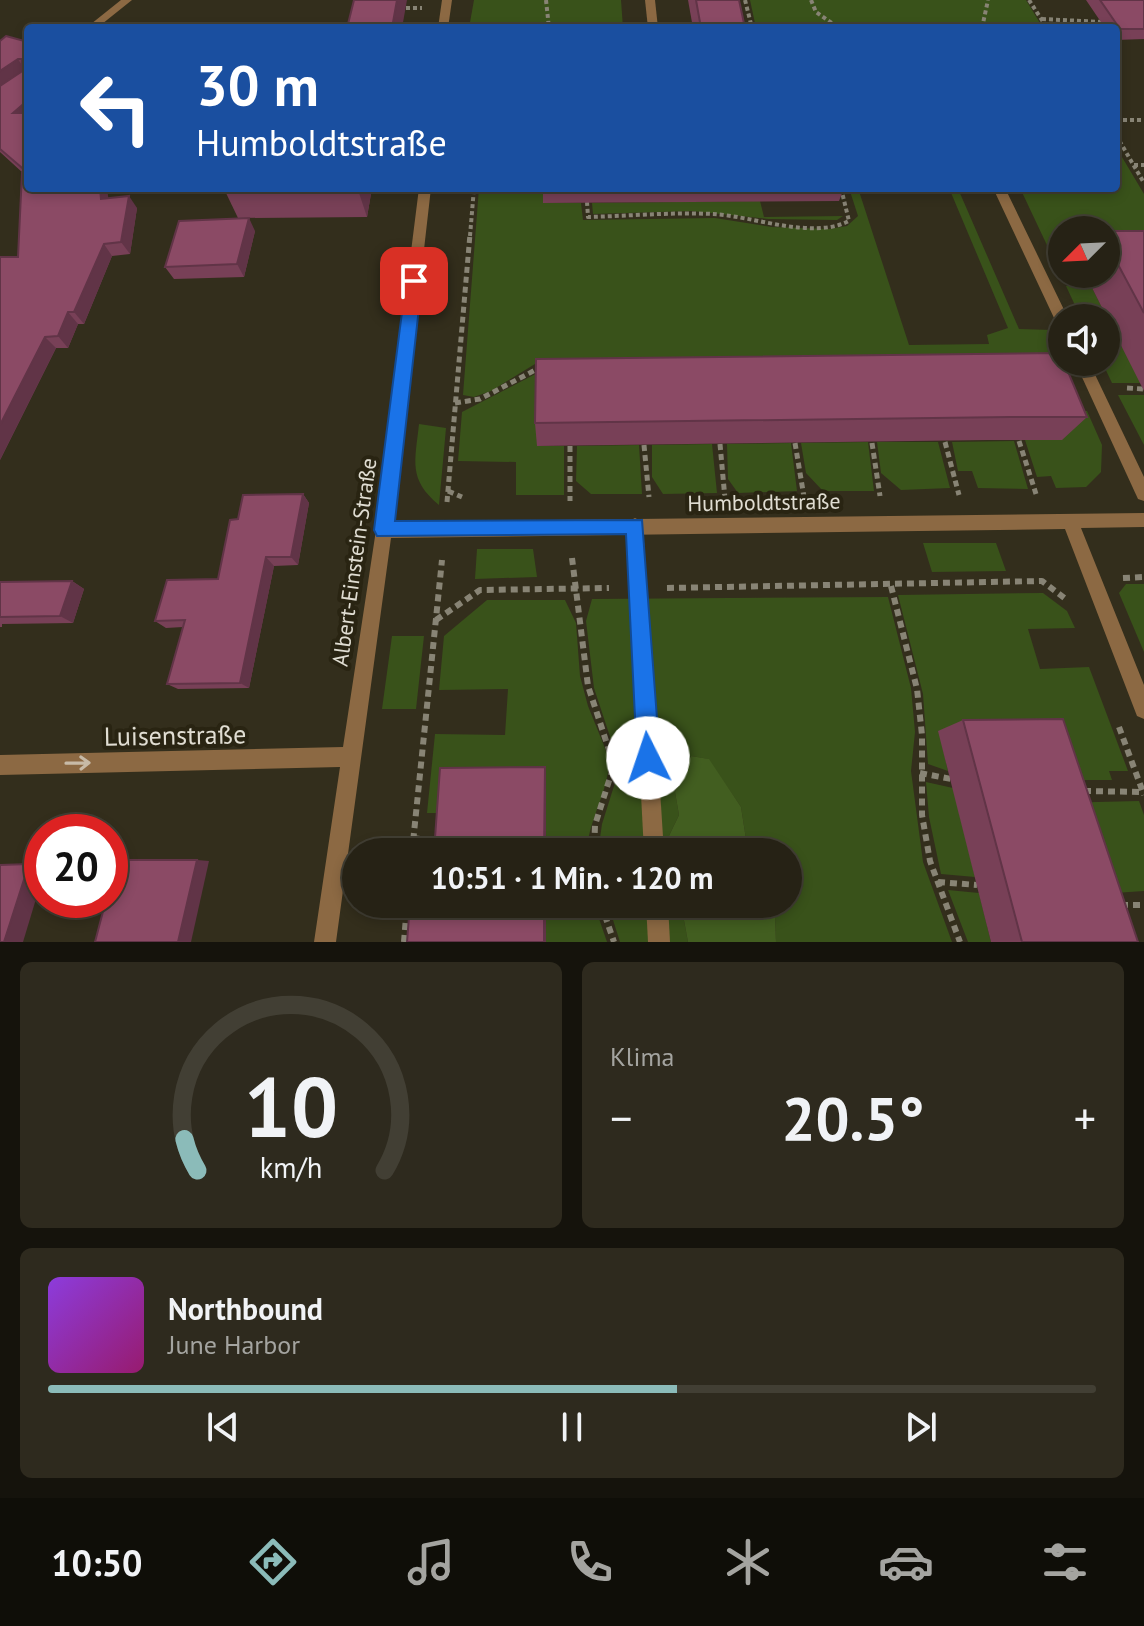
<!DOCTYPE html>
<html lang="de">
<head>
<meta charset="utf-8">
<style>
  body { margin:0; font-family:"PT Sans",sans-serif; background:#2e2a1e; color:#f1f3f6; height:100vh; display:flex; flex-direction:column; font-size:30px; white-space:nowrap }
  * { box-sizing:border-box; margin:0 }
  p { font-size:26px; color:#a4a4a0 }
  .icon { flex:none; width:44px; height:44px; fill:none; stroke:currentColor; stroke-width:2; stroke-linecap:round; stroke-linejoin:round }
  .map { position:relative; height:942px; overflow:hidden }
  .sheet { display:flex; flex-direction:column; gap:20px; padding:20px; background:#15130c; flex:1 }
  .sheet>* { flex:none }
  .banner { position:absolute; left:24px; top:24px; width:1096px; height:168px; border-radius:8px; box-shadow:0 4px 12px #0003,0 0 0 2px #423f34; background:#1a4fa0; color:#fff; overflow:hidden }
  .needle { width:52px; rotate:246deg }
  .tools { position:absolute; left:1048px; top:216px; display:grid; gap:16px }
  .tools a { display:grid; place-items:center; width:72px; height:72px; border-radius:50%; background:#262215; box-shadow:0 4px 12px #0003,0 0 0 2px #423f34; font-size:40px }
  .speed { position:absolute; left:24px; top:814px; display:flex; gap:16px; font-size:40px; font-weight:700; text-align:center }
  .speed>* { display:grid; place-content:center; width:104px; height:104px; border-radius:50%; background:#262215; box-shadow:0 4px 12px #0003,0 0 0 2px #423f34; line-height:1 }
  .speed .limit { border:12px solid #d22; background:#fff; color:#111 }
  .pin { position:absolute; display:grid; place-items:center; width:68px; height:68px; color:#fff; margin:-34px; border-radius:16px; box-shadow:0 4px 12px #0006 }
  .me { position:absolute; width:88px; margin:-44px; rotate:356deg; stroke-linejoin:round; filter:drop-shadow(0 0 6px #0008) }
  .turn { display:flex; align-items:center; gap:28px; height:168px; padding:0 40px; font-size:36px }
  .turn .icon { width:104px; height:104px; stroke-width:2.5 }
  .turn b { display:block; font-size:56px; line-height:68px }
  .big { font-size:60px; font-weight:800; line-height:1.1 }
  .sheet .widget { flex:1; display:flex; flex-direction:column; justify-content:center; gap:12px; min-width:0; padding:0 28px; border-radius:12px; background:#2e2a1e }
  .sheet .dial { align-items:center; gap:0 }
  .dial svg { height:208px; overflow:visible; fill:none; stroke:#423f34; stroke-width:7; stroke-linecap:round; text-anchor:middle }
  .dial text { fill:#f1f3f6; stroke:none }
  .song { display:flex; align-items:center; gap:24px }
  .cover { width:96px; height:96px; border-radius:12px; background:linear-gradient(135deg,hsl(270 70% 55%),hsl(320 70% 35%)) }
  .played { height:8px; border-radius:4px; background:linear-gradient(90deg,#8bbbb9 60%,#423f34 60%) }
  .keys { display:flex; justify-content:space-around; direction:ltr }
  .heat { display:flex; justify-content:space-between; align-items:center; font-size:44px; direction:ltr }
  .sheet .tiles { flex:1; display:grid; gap:20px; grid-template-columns:1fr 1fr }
  .widget:last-child { grid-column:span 2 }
  .trip { position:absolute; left:342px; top:838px; width:460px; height:80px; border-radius:40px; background:#262215; box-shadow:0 4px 12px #0003,0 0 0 2px #423f34; font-weight:800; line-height:80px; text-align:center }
  .menu { display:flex; height:128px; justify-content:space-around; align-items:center; background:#0f0e08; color:#a4a4a0 }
  .menu .icon { width:56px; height:56px }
  .menu .on { color:#8bbbb9 }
  .menu b { font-size:36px; color:#f1f3f6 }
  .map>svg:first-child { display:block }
  .green { fill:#39521a }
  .forest { fill:#425e20 }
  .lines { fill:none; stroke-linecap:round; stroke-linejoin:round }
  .path-far2 { stroke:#888475; stroke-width:4; stroke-dasharray:4 3; stroke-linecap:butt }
  .path-far1 { stroke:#888475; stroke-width:5; stroke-dasharray:6 4; stroke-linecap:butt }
  .path { stroke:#888475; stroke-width:6; stroke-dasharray:7 5; stroke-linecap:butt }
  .service { fill:#8c6943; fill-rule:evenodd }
  .minor { fill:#8c6943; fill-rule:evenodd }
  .wall { fill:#784057 }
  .shaded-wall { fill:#613447 }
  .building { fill:#8b4a65; stroke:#613447; stroke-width:2 }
  .oneway { stroke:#c7baa7 }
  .route { fill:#1a73e8; stroke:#114b97; stroke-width:2 }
  .labels { text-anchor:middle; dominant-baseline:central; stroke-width:8; stroke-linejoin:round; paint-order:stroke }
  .street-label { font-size:22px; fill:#e0ddd2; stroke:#292412 }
  .near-street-label { font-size:26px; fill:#e0ddd2; stroke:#292412 }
</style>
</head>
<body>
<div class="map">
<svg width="1144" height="942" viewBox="0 0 1144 942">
  <rect width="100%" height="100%" fill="#332e1c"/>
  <g class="green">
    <path d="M474 0H621L623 28H469Z"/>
    <path d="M750 0H1026L1043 28H756Z"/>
    <path d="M1116 147 1144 194V262L1106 259V230H1062V274L1086 277H1062L1020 188H1116Z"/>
    <path d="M479 188H543L544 203H581L583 220 715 218 772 227 829 229 847 226 858 216 849 188H858L909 345 989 344 987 335 1008 328 949 188H979L959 191 1019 329 1052 330 1061 353 713 361 580 358 535 364 491 391 474 397 463 395Z"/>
    <path d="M760 201 764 217 843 216 837 220 768 219 692 211 593 214 592 203Z"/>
    <path d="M1066 286H1091L1113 329H1106V318H1081Z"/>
    <path d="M1106 339H1118L1141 383H1112L1102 362H1106Z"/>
    <path d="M547 368 538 446H564V495H516V462L458 461 462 412Z"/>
    <path d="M1118 395H1144V445Z"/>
    <path d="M1050 411H1087L1102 445 1101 472 1086 487 1056 488 1051 476 1037 477 1025 440H1061Z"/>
    <path d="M419 424 446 428 439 505C408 479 415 462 419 424Z"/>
    <path d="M1014 441 1028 489 978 488 972 471H958L952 442Z"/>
    <path d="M868 442 874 491H823L806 473 801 443Z"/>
    <path d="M877 442H938L950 488 901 490 881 473Z"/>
    <path d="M791 443 797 491 738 493 728 479 727 444Z"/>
    <path d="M712 444 717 493 663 494 652 477V445Z"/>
    <path d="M639 445 642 494H591L576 481 577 446Z"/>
    <path d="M923 543H996L1006 571 932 572Z"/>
    <path d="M477 549H533L537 577 475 579Z"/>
    <path d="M1126 584H1144V652L1119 593Z"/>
    <path d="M1043 593 1067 611 1075 628 1028 629 1040 669 1089 667 1128 771H1109L1112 780H1049L939 731 948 771 928 764 923 694 898 595Z"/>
    <path d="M888 597 911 688 915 732 911 771 923 862 952 942H776L775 918 769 904H788V852H748L741 807 708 759 691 756 675 792 679 815 668 838V852H598L602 824 620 767 594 688 586 621 592 599Z"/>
    <path d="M487 600H565L576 623 580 676 588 706 609 758C610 790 588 819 587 852H546V774L445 813H427L435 734 505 735 508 689 439 690 444 636Z"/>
    <path d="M392 636H424L416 709H382Z"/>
    <path d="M926 782 953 788 975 877 941 874 929 817Z"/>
    <path d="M1139 801 1144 815V891L1085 895 1056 803Z"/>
    <path d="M948 890 979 893 991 942H968Z"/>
    <path d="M546 904H594L607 942H546Z"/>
    <path d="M608 904H681L688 942H620Z"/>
  </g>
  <g class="forest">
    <path d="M691 756 709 759 741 807 748 852H668V838L679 815 675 792Z"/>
    <path d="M681 904H769L775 917 776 942H688Z"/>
  </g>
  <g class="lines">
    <g class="path-far2">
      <path d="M546 0 549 28"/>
      <path d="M745 0 752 28"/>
      <path d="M811 0 816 12 839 28"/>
      <path d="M1029 0 1047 28"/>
      <path d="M406 8H422"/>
      <path d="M1042 19 1102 22"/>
      <path d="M982 28 988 0"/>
      <path d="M1116 120H1144"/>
      <path d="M1116 135 1144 183"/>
      <path d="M1134 165H1144"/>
      <path d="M587 202 588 217C629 216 672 212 713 214 753 216 812 240 849 221L841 188"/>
      <path d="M470 236 474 188"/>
    </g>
    <g class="path-far1">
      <path d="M1072 281H1089"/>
      <path d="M1106 334H1116"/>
      <path d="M1127 388 1143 389"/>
      <path d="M455 403 480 399 541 367"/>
      <path d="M1019 441 1036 494"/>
      <path d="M945 442 959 495"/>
      <path d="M795 443 804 497"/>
      <path d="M872 443 880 496"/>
      <path d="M720 444 725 499"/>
      <path d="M644 445 649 497"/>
      <path d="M570 446V501"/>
      <path d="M448 491 462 497"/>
      <path d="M447 502 470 234"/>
    </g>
    <g class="path">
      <path d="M572 558 588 686 614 765 595 825 594 852"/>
      <path d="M1123 578 1144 577"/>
      <path d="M891 586 917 689 922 735V815L930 861 960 942"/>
      <path d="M667 588 1042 581 1067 600"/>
      <path d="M436 620 480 590 609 588"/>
      <path d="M1119 727 1144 795"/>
      <path d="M920 773 951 779"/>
      <path d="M1084 791 1143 792"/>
      <path d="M413 838 436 841 435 852"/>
      <path d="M412 852 442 560"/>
      <path d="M938 882 977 885"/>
      <path d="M601 904 614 942"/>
      <path d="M1121 905H1144"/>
      <path d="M404 942 407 904"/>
    </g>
    <g class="service">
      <path d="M121 0H132L97 28H86Z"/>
      <path d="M635 518 641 521 643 526 664 852H644L627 526 629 521Z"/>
      <path d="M646 904H668L670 942H648Z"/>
    </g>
    <g class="minor">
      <path d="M442 0H452L448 28H438Z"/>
      <path d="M645 0H655L658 28H648Z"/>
      <path d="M419 188H431L393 522 1144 513V527L1081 528 1144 685V719L1137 716 1065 529 391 538 336 942H314L340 767 0 775V755L343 747 376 530Z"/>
      <path d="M993 188H1005L1068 318H1062V325L1055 320Z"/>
      <path d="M1075 362H1089L1144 477V501L1138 499Z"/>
    </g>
  </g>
  <g class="wall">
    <path d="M688 0H739L745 28H693Z"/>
    <path d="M1086 0H1144V39L1116 40V28H1105Z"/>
    <path d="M0 41 28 42V188L108 198 137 208 130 254 112 256 84 324H78L68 348H56L0 460 18 257 23 173 0 152Z"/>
    <path d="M227 188H372L367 217 238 218 226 193Z"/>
    <path d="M543 188H844L839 201 543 203Z"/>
    <path d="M255 231 244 277 174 279 165 267Z"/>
    <path d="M1106 231H1144V391L1085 274H1106Z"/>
    <path d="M536 359 1087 417 1062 440H988L537 446 535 423Z"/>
    <path d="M303 494 309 503 298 565 274 566 249 688 178 689 167 684 183 627 166 628 155 621 218 579 238 519Z"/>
    <path d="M72 581 84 589 73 623 2 624V627H0V582Z"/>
    <path d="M963 720 1138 942H991L938 731Z"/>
  </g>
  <g class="shaded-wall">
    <path d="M397 0H407L402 28H392Z"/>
    <path d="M18 59 26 72 0 90V71Z"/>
    <path d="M28 100V120L13 113Z"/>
    <path d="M100 188H107L110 211 101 199Z"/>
    <path d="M360 188H372L367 217 359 193Z"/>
    <path d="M129 196 137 208 130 254 121 242Z"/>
    <path d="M249 218 255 231 244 277 237 264Z"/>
    <path d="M104 244 112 256 84 324 74 312Z"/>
    <path d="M68 312 78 324 68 348 58 336Z"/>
    <path d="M45 337 56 348 0 460V425Z"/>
    <path d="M303 494 309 503 298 565 291 557Z"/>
    <path d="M266 557 274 566 249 688 240 683Z"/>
    <path d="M72 581 84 589 73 623 60 616Z"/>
    <path d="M545 767 546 774V852H544Z"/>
    <path d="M197 860 209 861 191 942H178Z"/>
    <path d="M29 864H42V879L23 942H4Z"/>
    <rect x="544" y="904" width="2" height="38"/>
  </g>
  <g class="building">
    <path d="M354 0H397L392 28H347Z"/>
    <path d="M696 0H739L745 28H701Z"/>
    <path d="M1100 0H1144V29H1120Z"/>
    <path d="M6 36 28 42V100L13 113H28V188H100L101 199 129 196 121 242 104 244 74 312H68L58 336 45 337 0 425V257H18L22 173H28L0 149V86L21 72 22 59H18L0 71V41Z"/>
    <path d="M227 188H360L359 193H226Z"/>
    <path d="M249 218 237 264 165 267 179 221Z"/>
    <path d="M1106 231H1144V313L1106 242Z"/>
    <path d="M1060 353 1062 362H1064L1087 417H1010L535 423 536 359Z"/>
    <path d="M303 494 291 557H266L240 683 167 684 185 620 155 621 167 580 218 579 230 520 238 519 243 495Z"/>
    <path d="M72 581 60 616 0 617V582Z"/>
    <path d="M1063 719 1138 942H1022L963 720Z"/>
    <path d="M545 767 544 852H434L440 768Z"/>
    <path d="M117 860H197L178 942H95L106 900H110V886Z"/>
    <path d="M29 864 4 942H0V865Z"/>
    <path d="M410 904H544V942H407Z"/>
  </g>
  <defs><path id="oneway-shaft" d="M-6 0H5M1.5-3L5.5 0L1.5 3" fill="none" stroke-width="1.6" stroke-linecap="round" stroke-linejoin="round" transform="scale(2)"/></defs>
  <use class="oneway" href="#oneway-shaft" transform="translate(78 763) rotate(-1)"/>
  <path class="route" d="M414 276 422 281 395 521 642 520 660 758 656 766 648 769 640 766 637 758 626 534 377 536 374 530 406 281Z"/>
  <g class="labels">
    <g class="street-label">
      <text transform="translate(764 502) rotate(-1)">Humboldtstraße</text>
      <text transform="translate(354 562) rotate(-82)">Albert-Einstein-Straße</text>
    </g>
    <g class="near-street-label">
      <text transform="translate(175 735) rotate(-1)">Luisenstraße</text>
    </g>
  </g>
</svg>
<div class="tools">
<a><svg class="needle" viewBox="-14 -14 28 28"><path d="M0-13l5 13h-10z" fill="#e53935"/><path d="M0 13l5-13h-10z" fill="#a4a4a0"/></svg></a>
<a><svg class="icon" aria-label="sound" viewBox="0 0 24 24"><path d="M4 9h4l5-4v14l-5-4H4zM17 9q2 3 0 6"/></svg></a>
</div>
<div class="speed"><div class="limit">20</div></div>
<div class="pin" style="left:414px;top:281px;background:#d93025"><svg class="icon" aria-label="arrive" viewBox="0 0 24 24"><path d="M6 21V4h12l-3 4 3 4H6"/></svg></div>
<svg class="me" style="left:648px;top:758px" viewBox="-20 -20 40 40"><circle r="19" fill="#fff"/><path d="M0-13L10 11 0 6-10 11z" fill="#1a73e8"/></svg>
<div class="trip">10:51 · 1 Min. · 120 m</div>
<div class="banner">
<div class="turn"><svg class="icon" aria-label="left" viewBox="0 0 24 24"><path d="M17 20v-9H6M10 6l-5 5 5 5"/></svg><div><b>30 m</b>Humboldtstraße</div></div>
</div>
</div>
<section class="sheet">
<div class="tiles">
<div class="widget dial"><svg viewBox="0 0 100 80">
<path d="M14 69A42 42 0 1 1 86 69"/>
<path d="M14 69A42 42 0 0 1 9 57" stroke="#8bbbb9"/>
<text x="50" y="56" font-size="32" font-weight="700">10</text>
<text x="50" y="72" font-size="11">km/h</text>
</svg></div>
<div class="widget"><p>Klima</p>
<div class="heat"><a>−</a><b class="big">20.5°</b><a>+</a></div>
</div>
<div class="widget">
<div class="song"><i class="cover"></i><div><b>Northbound</b><p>June Harbor</p></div></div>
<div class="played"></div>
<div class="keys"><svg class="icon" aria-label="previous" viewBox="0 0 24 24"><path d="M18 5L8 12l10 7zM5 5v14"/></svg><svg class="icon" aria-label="pause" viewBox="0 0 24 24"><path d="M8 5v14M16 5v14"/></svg><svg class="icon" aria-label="next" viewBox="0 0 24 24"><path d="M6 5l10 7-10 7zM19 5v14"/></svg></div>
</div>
</div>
</section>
<nav class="menu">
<b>10:50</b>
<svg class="icon on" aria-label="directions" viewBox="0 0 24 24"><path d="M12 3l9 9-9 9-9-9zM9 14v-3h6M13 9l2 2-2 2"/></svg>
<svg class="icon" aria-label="music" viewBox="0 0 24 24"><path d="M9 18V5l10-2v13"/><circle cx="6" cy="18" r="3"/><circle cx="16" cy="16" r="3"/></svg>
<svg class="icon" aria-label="phone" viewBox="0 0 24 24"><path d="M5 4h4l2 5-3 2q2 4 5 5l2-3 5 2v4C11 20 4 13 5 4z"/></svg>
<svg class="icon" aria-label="climate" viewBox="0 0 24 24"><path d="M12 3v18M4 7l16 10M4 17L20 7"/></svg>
<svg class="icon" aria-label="car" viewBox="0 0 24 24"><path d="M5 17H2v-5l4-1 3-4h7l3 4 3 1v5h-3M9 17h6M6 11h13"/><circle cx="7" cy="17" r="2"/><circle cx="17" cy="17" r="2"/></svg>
<svg class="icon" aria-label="filters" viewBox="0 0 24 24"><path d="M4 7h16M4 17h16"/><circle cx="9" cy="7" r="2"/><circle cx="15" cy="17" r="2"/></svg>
</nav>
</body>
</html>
